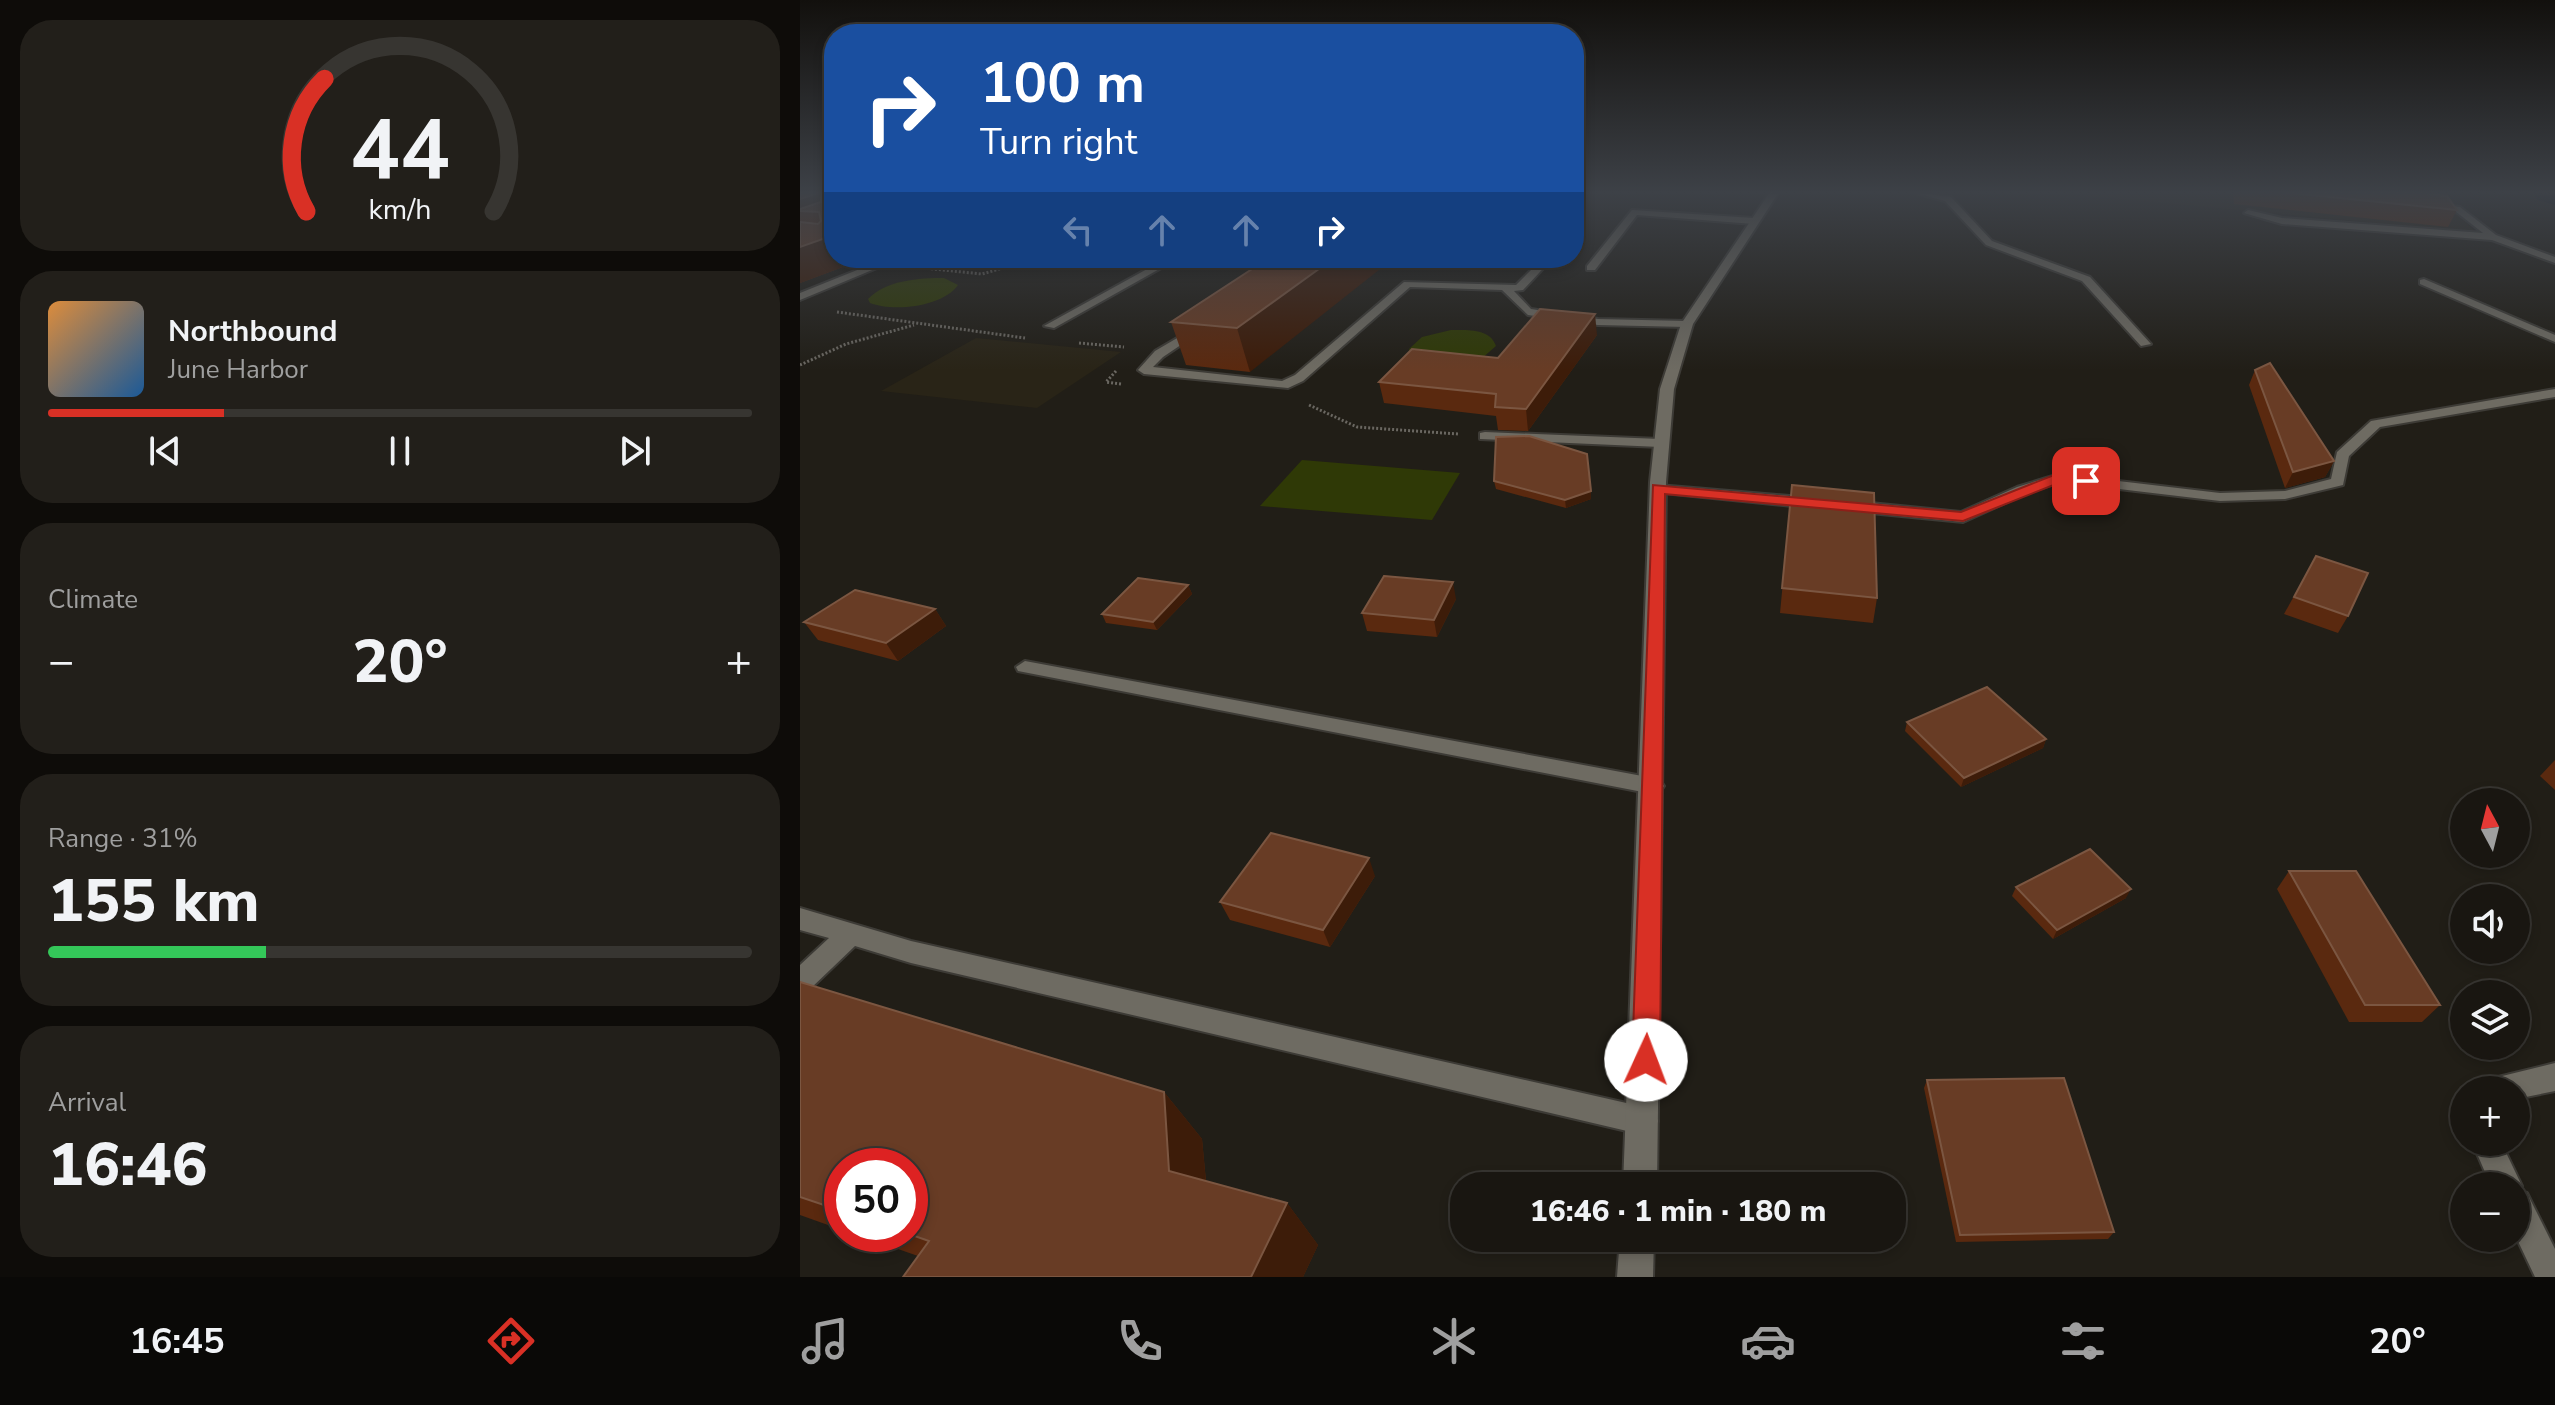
<!DOCTYPE html>
<html lang="en">
<head>
<meta charset="utf-8">
<style>
  body { margin:0; font-family:"Nunito Sans",sans-serif; background:#221f1a; color:#f1f3f6; height:100vh; display:flex; flex-direction:column; font-size:30px; white-space:nowrap }
  * { box-sizing:border-box; margin:0 }
  p { font-size:26px; color:#9f9f9f }
  .icon { flex:none; width:44px; height:44px; fill:none; stroke:currentColor; stroke-width:2; stroke-linecap:round; stroke-linejoin:round }
  .map { position:relative; flex:1; overflow:hidden }
  .sheet { display:flex; flex-direction:column; gap:20px; padding:20px; background:#0e0c09; width:800px }
  .sheet>* { flex:none }
  .guide { position:absolute; left:24px; top:24px; width:760px; height:244px; border-radius:32px; box-shadow:0 4px 12px #0003,0 0 0 2px #373531; background:#1a4fa0; color:#fff; overflow:hidden }
  .needle { width:52px; rotate:353deg }
  .buttons { position:absolute; left:1650px; top:788px; display:grid; gap:16px }
  .buttons a { display:grid; place-items:center; width:80px; height:80px; border-radius:50%; background:#191611; box-shadow:0 4px 12px #0003,0 0 0 2px #373531; font-size:40px }
  .speed { position:absolute; left:24px; top:1148px; display:flex; gap:16px; font-size:40px; font-weight:700; text-align:center }
  .speed>* { display:grid; place-content:center; width:104px; height:104px; border-radius:50%; background:#191611; box-shadow:0 4px 12px #0003,0 0 0 2px #373531; line-height:1 }
  .speed .limit { border:12px solid #d22; background:#fff; color:#111 }
  .pin { position:absolute; display:grid; place-items:center; width:68px; height:68px; color:#fff; margin:-34px; border-radius:16px; box-shadow:0 4px 12px #0006 }
  .me { position:absolute; width:88px; margin:-44px; rotate:2deg; stroke-linejoin:round; filter:drop-shadow(0 0 6px #0008) }
  .turn { display:flex; align-items:center; gap:28px; height:168px; padding:0 24px; font-size:36px }
  .turn .icon { width:104px; height:104px; stroke-width:2.5 }
  .turn b { display:block; font-size:56px; line-height:68px }
  .lanes { display:flex; align-items:center; height:76px; padding:0 24px; background:#0003; justify-content:center; gap:40px; direction:ltr }
  .lanes .off { opacity:.35 }
  .big { font-size:60px; font-weight:800; line-height:1.1 }
  .sheet .card { flex:1; display:flex; flex-direction:column; justify-content:center; gap:12px; min-width:0; padding:0 28px; border-radius:32px; background:#221f1a }
  .sheet .dial { align-items:center; gap:0 }
  .dial svg { height:208px; overflow:visible; fill:none; stroke:#373531; stroke-width:7; stroke-linecap:round; text-anchor:middle }
  .dial text { fill:#f1f3f6; stroke:none }
  .song { display:flex; align-items:center; gap:24px }
  .cover { width:96px; height:96px; border-radius:12px; background:linear-gradient(135deg,hsl(30 70% 55%),hsl(210 70% 35%)) }
  .played { height:8px; border-radius:4px; background:linear-gradient(90deg,#d93025 25%,#373531 25%) }
  .keys { display:flex; justify-content:space-around; direction:ltr }
  .heat { display:flex; justify-content:space-between; align-items:center; font-size:44px; direction:ltr }
  .charge { height:12px; border-radius:6px; background:linear-gradient(90deg,#34c759 31%,#373531 0) }
  .trip { position:absolute; left:650px; top:1172px; width:456px; height:80px; border-radius:32px; background:#191611; box-shadow:0 4px 12px #0003,0 0 0 2px #373531; font-weight:800; line-height:80px; text-align:center }
  .tabs { display:flex; height:128px; justify-content:space-around; align-items:center; background:#0a0907; color:#9f9f9f }
  .tabs .icon { width:56px; height:56px }
  .tabs .current { color:#d93025 }
  .tabs b { font-size:36px; color:#f1f3f6 }
  main { display:flex; flex:1; min-height:0 }
  .map>svg:first-child { display:block }
  .built { fill:#292417 }
  .green { fill:#2f3906 }
  .lines { fill:none; stroke-linecap:round; stroke-linejoin:round }
  .river { fill:#000a19; fill-rule:evenodd }
  .lane-casing { stroke:#3d3b36; stroke-width:4 }
  .secondary-casing { stroke:#3d3b36; stroke-width:4 }
  .path { stroke:#6a6761; stroke-width:3; stroke-dasharray:2 2; stroke-linecap:butt }
  .lane { fill:#6e6b62; fill-rule:evenodd }
  .secondary { fill:#6e6b62; fill-rule:evenodd }
  .wall { fill:#5a290f }
  .shaded-wall { fill:#3d1c09 }
  .building { fill:#683c25; stroke:#7b5641; stroke-width:2 }
  .route { fill:#d93025; stroke:#8d1f18; stroke-width:2 }
</style>
</head>
<body>
<main>
<section class="sheet">
<div class="card dial"><svg viewBox="0 0 100 80">
<path d="M14 69A42 42 0 1 1 86 69"/>
<path d="M14 69A42 42 0 0 1 21 18" stroke="#d93025"/>
<text x="50" y="56" font-size="32" font-weight="700">44</text>
<text x="50" y="72" font-size="11">km/h</text>
</svg></div>
<div class="card">
<div class="song"><i class="cover"></i><div><b>Northbound</b><p>June Harbor</p></div></div>
<div class="played"></div>
<div class="keys"><svg class="icon" aria-label="previous" viewBox="0 0 24 24"><path d="M18 5L8 12l10 7zM5 5v14"/></svg><svg class="icon" aria-label="pause" viewBox="0 0 24 24"><path d="M8 5v14M16 5v14"/></svg><svg class="icon" aria-label="next" viewBox="0 0 24 24"><path d="M6 5l10 7-10 7zM19 5v14"/></svg></div>
</div>
<div class="card"><p>Climate</p>
<div class="heat"><a>−</a><b class="big">20°</b><a>+</a></div>
</div>
<div class="card"><p>Range · 31%</p><b class="big">155 km</b><div class="charge"></div></div>
<div class="card"><p>Arrival</p><b class="big">16:46</b></div>
</section>
<div class="map">
<svg width="1755" height="1277" viewBox="0 0 1755 1277">
  <rect width="100%" height="100%" fill="#211e17"/>
  <g class="built">
    <path d="M1246 192H1679L1680 197 1641 195 1675 232Z"/>
    <path d="M176 338 321 352 237 408 81 391Z"/>
  </g>
  <g class="green">
    <path d="M144 278 158 285C143 307 93 312 70 303L68 299C86 280 119 278 144 278Z"/>
    <path d="M651 330C667 330 690 328 696 346L681 359 610 355 609 349 622 337Z"/>
    <path d="M502 460 660 473 632 520 460 506Z"/>
  </g>
  <g class="lines">
    <path class="river" d="M1733 192H1755V205L1738 200Z"/>
    <g class="lane-casing">
      <g id="lane">
        <path d="M1112 192 1151 197 1192 241 1290 277 1351 344 1341 346 1282 281 1186 245 1145 201Z"/>
        <path d="M1633 204 1660 207 1696 235 1755 257V263L1692 240 1482 224 1444 213 1448 210 1482 218 1683 233 1655 211 1630 209Z"/>
        <path d="M832 210 954 218 958 221 954 224 837 215 795 270H787V266Z"/>
        <path d="M87 258H101L0 300V293Z"/>
        <path d="M367 258H379L254 328 244 326Z"/>
        <path d="M743 258H753L723 290 714 291 731 309 798 319 887 321 893 324 887 327 798 325 728 315 702 290 610 287 503 381 488 388 344 374 338 370 355 351 396 327 402 330 400 332 363 357 353 367 482 381 495 375 604 282 716 285Z"/>
        <path d="M1624 279 1755 335V342L1620 284V280Z"/>
        <path d="M1755 389V397L1580 427 1549 456 1543 485 1485 499 1420 501 1260 482 1227 493 1163 522 1050 511 1042 506 1050 501 1161 512 1217 487 1259 474 1420 493 1485 491 1531 479 1537 452 1571 421Z"/>
        <path d="M685 432 860 439 867 443 860 447 680 439V433Z"/>
        <path d="M858 485 1013 498 1021 503 1013 508 853 492 851 489Z"/>
        <path d="M225 661 853 778 860 780 864 786 860 792 853 794 218 671 216 667Z"/>
        <path d="M0 908 111 941 844 1107 854 1111 858 1121 854 1131 844 1135 111 963 55 946 9 990 0 994V965L29 938 0 930Z"/>
        <path d="M1755 1063V1091L1716 1099V1090H1682L1686 1080Z"/>
        <path d="M1672 1142H1701L1722 1186 1720 1191 1727 1193 1755 1249V1277H1735L1716 1237V1186H1691Z"/>
      </g>
    </g>
    <g class="secondary-casing">
      <g id="secondary">
        <path d="M970 192H979L893 324 874 389 866 482 857 1186H823L850 482 860 389 881 324Z"/>
        <path d="M820 1238H854L853 1277H817Z"/>
      </g>
    </g>
    <g class="path">
      <path d="M123 268 182 274 237 258"/>
      <path d="M37 312 225 338"/>
      <path d="M279 343 324 347"/>
      <path d="M0 365 46 344 114 325"/>
      <path d="M316 371 306 382 321 384"/>
      <path d="M509 405 557 427 658 434"/>
    </g>
    <use href="#lane" class="lane"/>
    <use href="#secondary" class="secondary"/>
  </g>
  <g class="wall">
    <path d="M0 192 67 258 0 283Z"/>
    <path d="M1433 192H1635L1634 194 1657 210 1648 227 1434 204Z"/>
    <path d="M469 258 450 372 386 365 371 322Z"/>
    <path d="M797 335 728 431 698 430 696 416 584 403 579 382 698 358Z"/>
    <path d="M1455 370 1534 461 1525 477 1485 488 1449 385Z"/>
    <path d="M694 481 791 499 766 508 696 489Z"/>
    <path d="M992 485 1077 598 1073 623 980 613Z"/>
    <path d="M1516 556 1548 616 1538 633 1484 614Z"/>
    <path d="M388 585 392 594 357 630 306 623 302 614Z"/>
    <path d="M656 599 637 637 567 631 562 613Z"/>
    <path d="M135 609 146 626 98 661 18 640 4 622Z"/>
    <path d="M1107 722 1246 739 1243 748 1161 787 1105 731Z"/>
    <path d="M1755 760V790L1740 776Z"/>
    <path d="M1489 871 1640 1005 1622 1022H1549L1477 889Z"/>
    <path d="M575 876 530 947 430 920 420 902Z"/>
    <path d="M1216 887 1326 898 1253 939 1212 896Z"/>
    <path d="M0 982 364 1092 402 1139 406 1181 487 1203 518 1245 503 1277H103L118 1256 55 1234H110L42 1166V1230L0 1215Z"/>
    <path d="M1127 1080 1314 1232 1308 1239 1156 1242 1124 1088Z"/>
  </g>
  <g class="shaded-wall">
    <path d="M21 192 34 215 0 211V199Z"/>
    <path d="M34 235V258H67L0 283V247Z"/>
    <path d="M534 258H594L450 372 437 328Z"/>
    <path d="M795 314 797 335 728 431 726 409Z"/>
    <path d="M1534 461 1525 477 1485 488 1493 472Z"/>
    <path d="M791 491V499L766 508 765 500Z"/>
    <path d="M653 582 656 599 637 637 634 620Z"/>
    <path d="M388 585 392 594 357 630 353 622Z"/>
    <path d="M135 609 146 626 98 661 86 643Z"/>
    <path d="M1246 739 1243 748 1161 787 1164 778Z"/>
    <path d="M569 858 575 876 530 947 523 930Z"/>
    <path d="M1331 889 1326 898 1253 939 1257 930Z"/>
    <path d="M364 1092 402 1139 409 1215 369 1171Z"/>
    <path d="M487 1203 518 1245 503 1277H451Z"/>
  </g>
  <g class="building">
    <path d="M0 192H34V235L0 247V222L18 224 21 221 19 212 0 211V209L21 202V192L0 199Z"/>
    <path d="M1481 192H1612L1647 196 1657 210Z"/>
    <path d="M469 258H534L437 328 371 322Z"/>
    <path d="M740 309 795 314 726 409 695 407 696 394 579 382 612 349 698 358Z"/>
    <path d="M1470 363 1534 461 1493 472 1455 370Z"/>
    <path d="M729 436 787 454 791 491 765 500 694 481 696 437Z"/>
    <path d="M992 485 1074 493 1077 598 982 588Z"/>
    <path d="M1516 556 1568 573 1548 616 1494 597Z"/>
    <path d="M584 576 653 582 634 620 562 613Z"/>
    <path d="M338 578 388 585 353 622 302 614Z"/>
    <path d="M55 590 135 609 86 643 4 622Z"/>
    <path d="M1187 687 1246 739 1164 778 1107 722Z"/>
    <path d="M471 833 569 858 523 930 420 902Z"/>
    <path d="M1290 849 1331 889 1257 930 1216 887Z"/>
    <path d="M1489 871H1556L1640 1005H1565Z"/>
    <path d="M0 982 364 1092 369 1171 487 1203 451 1277H103L129 1241 109 1234H110V1166H42V1211L0 1197Z"/>
    <path d="M1264 1078 1314 1232 1160 1235 1127 1080Z"/>
  </g>
  <linearGradient id="sky" x2="0" y2="1"><stop stop-color="#12100d"/><stop offset="0.52" stop-color="#3d4147"/><stop offset="1" stop-color="#3d4147" stop-opacity="0"/></linearGradient>
  <rect width="1755" height="370" fill="url(#sky)"/>
  <path class="route" d="M1259 473 1293 481 1286 486 1261 482 1163 521 865 494 860 1060 856 1070 846 1074 836 1070 832 1060 853 485 1161 512Z"/>
</svg>
<div class="buttons">
<a><svg class="needle" viewBox="-14 -14 28 28"><path d="M0-13l5 13h-10z" fill="#e53935"/><path d="M0 13l5-13h-10z" fill="#9f9f9f"/></svg></a>
<a><svg class="icon" aria-label="sound" viewBox="0 0 24 24"><path d="M4 9h4l5-4v14l-5-4H4zM17 9q2 3 0 6"/></svg></a>
<a><svg class="icon" aria-label="layers" viewBox="0 0 24 24"><path d="M12 4l9 5-9 5-9-5zM3 14l9 5 9-5"/></svg></a>
<a>+</a>
<a>−</a>
</div>
<div class="speed"><div class="limit">50</div></div>
<div class="pin" style="left:1286px;top:481px;background:#d93025"><svg class="icon" aria-label="arrive" viewBox="0 0 24 24"><path d="M6 21V4h12l-3 4 3 4H6"/></svg></div>
<svg class="me" style="left:846px;top:1060px" viewBox="-20 -20 40 40"><circle r="19" fill="#fff"/><path d="M0-13L10 11 0 6-10 11z" fill="#d93025"/></svg>
<div class="trip">16:46 · 1 min · 180 m</div>
<div class="guide">
<div class="turn"><svg class="icon" aria-label="right" viewBox="0 0 24 24"><path d="M7 20v-9h11M14 6l5 5-5 5"/></svg><div><b>100 m</b>Turn right</div></div>
<div class="lanes"><svg class="icon off" aria-label="left" viewBox="0 0 24 24"><path d="M17 20v-9H6M10 6l-5 5 5 5"/></svg><svg class="icon off" aria-label="ahead" viewBox="0 0 24 24"><path d="M12 20V5M6 11l6-6 6 6"/></svg><svg class="icon off" aria-label="ahead" viewBox="0 0 24 24"><path d="M12 20V5M6 11l6-6 6 6"/></svg><svg class="icon" aria-label="right" viewBox="0 0 24 24"><path d="M7 20v-9h11M14 6l5 5-5 5"/></svg></div>
</div>
</div>
</main>
<nav class="tabs">
<b>16:45</b>
<svg class="icon current" aria-label="directions" viewBox="0 0 24 24"><path d="M12 3l9 9-9 9-9-9zM9 14v-3h6M13 9l2 2-2 2"/></svg>
<svg class="icon" aria-label="music" viewBox="0 0 24 24"><path d="M9 18V5l10-2v13"/><circle cx="6" cy="18" r="3"/><circle cx="16" cy="16" r="3"/></svg>
<svg class="icon" aria-label="phone" viewBox="0 0 24 24"><path d="M5 4h4l2 5-3 2q2 4 5 5l2-3 5 2v4C11 20 4 13 5 4z"/></svg>
<svg class="icon" aria-label="climate" viewBox="0 0 24 24"><path d="M12 3v18M4 7l16 10M4 17L20 7"/></svg>
<svg class="icon" aria-label="car" viewBox="0 0 24 24"><path d="M5 17H2v-5l4-1 3-4h7l3 4 3 1v5h-3M9 17h6M6 11h13"/><circle cx="7" cy="17" r="2"/><circle cx="17" cy="17" r="2"/></svg>
<svg class="icon" aria-label="filters" viewBox="0 0 24 24"><path d="M4 7h16M4 17h16"/><circle cx="9" cy="7" r="2"/><circle cx="15" cy="17" r="2"/></svg>
<b>20°</b>
</nav>
</body>
</html>
